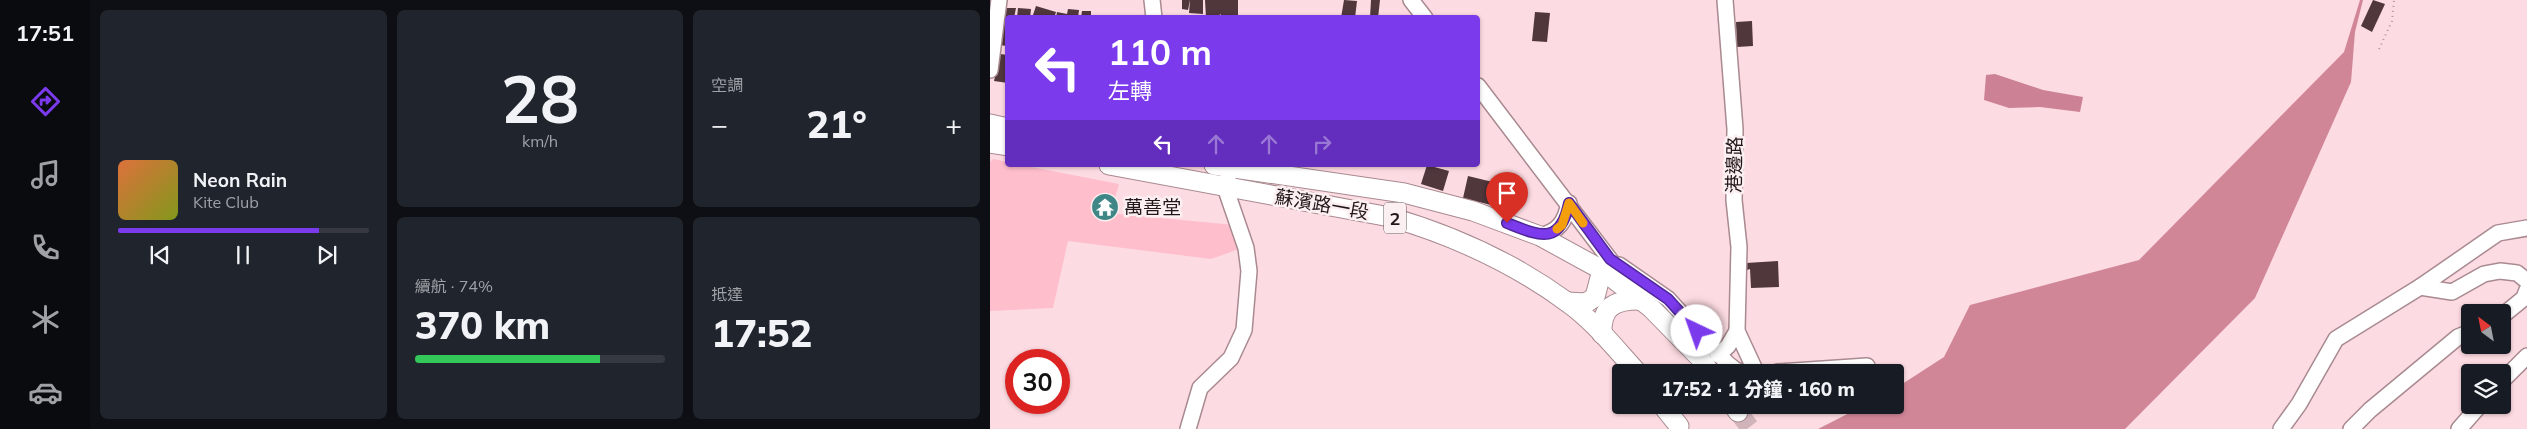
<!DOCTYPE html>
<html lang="zh-TW">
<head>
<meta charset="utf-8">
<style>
  body { margin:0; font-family:Mulish,"Noto Sans TC",sans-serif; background:#20242c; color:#f1f3f6; height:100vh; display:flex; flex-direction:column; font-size:19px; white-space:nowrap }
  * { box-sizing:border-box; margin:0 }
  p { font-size:16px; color:#9ea1a6 }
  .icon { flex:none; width:28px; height:28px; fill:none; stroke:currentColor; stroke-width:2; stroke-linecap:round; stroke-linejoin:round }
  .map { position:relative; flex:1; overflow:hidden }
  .sheet { display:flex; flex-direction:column; gap:10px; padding:10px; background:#0d0f14; width:900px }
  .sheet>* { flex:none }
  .guide { position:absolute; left:15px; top:15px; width:475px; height:152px; border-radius:5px; box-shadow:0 1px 4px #0004; background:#7c3aed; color:#fff; overflow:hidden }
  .needle { width:32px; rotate:328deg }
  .tools { position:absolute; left:1471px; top:304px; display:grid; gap:10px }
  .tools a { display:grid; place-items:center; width:50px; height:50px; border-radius:5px; background:#171b24; box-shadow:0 1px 4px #0004; font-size:25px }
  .speed { position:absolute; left:15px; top:349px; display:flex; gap:10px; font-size:25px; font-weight:700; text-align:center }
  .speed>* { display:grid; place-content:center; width:65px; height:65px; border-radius:50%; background:#171b24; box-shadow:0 1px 4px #0004; line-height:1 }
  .speed .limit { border:8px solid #d22; background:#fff; color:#111 }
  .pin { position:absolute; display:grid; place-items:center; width:42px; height:42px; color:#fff; margin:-51px -21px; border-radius:50% 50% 50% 0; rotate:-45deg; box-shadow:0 0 5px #0007 }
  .pin .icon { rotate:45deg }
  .me { position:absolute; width:55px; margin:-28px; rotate:318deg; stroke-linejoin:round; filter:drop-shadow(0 0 4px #0008) }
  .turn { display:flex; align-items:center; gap:18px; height:105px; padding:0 20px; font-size:22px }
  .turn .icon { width:65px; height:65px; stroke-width:2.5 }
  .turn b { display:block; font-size:35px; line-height:42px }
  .lanes { display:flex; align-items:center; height:48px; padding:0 20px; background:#0003; justify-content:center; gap:25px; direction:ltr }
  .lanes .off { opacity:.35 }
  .big { font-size:38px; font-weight:800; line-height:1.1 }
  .sheet .tile { flex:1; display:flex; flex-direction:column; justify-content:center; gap:8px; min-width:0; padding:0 18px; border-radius:8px; background:#20242c }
  .sheet .dial { align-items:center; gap:0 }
  .dial b { font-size:65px; line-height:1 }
  .song { display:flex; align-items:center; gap:15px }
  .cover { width:60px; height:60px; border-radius:8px; background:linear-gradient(135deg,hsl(20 70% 55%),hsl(70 70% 35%)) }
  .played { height:5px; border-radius:2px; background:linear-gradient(90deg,#7c3aed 80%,#363941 80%) }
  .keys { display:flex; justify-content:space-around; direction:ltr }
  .heat { display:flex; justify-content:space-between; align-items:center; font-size:28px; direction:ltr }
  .charge { height:8px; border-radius:4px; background:linear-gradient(90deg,#34c759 74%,#363941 0) }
  .sheet .tiles { flex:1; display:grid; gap:10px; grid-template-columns:repeat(3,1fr) }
  .tile:first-child { grid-row:span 2 }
  .trip { position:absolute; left:622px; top:364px; width:292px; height:50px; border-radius:5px; background:#171b24; box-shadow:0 1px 4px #0004; font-weight:800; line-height:50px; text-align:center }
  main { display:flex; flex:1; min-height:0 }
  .dock { display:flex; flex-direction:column; width:90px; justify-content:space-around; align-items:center; background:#090b0e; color:#9ea1a6 }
  .dock .icon { width:35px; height:35px }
  .dock .current { color:#7c3aed }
  .dock b { font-size:22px; color:#f1f3f6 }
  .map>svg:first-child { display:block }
  .green { fill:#ffbecc }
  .forest { fill:#d18698 }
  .water { fill:#cc8294 }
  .building { fill:#50373c }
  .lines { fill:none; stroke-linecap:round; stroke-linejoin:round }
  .major-tunnel { stroke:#d1b4ba; stroke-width:19; stroke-dasharray:19 9; stroke-linecap:butt }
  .minor-casing { stroke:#a88a90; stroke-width:18 }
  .major-casing { stroke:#a88a90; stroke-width:21 }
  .path { stroke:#b0969c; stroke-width:2; stroke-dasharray:1 4; stroke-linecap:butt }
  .minor { stroke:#fff; stroke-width:15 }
  .major { stroke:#fff; stroke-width:19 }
  .route-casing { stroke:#51269a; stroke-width:12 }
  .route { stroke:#7c3aed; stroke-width:9 }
  .slow { stroke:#f59e0b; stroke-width:9 }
  .labels { text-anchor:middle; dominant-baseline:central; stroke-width:5; stroke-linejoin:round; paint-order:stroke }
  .shield { fill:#fceff1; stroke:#63585a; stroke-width:1 }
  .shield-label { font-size:18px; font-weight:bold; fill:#22171a }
  .street-label { font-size:19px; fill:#22171a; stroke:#fceff1 }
  .poi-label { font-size:19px; fill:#22171a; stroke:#fceff1; text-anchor:start }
</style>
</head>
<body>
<main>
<nav class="dock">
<b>17:51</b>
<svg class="icon current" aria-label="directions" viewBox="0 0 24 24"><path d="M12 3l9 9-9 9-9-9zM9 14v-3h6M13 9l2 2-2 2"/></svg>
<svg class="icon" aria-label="music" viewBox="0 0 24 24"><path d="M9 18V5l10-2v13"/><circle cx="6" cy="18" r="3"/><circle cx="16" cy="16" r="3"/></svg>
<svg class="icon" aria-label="phone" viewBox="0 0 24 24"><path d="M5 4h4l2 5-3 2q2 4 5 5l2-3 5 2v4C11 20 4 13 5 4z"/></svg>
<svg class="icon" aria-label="climate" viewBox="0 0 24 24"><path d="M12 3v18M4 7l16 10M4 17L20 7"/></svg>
<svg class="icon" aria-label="car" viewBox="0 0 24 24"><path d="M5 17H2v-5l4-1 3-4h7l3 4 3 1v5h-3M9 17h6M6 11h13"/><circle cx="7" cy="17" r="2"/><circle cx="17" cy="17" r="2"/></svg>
</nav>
<section class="sheet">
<div class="tiles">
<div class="tile">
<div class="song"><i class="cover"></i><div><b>Neon Rain</b><p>Kite Club</p></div></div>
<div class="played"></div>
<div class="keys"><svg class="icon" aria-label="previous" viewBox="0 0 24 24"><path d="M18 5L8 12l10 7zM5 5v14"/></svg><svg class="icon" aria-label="pause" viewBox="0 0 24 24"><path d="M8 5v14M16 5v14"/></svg><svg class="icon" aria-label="next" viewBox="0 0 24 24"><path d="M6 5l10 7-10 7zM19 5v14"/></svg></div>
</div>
<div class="tile dial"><b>28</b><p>km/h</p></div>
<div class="tile"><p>空調</p>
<div class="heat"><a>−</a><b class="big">21°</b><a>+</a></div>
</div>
<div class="tile"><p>續航 · 74%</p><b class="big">370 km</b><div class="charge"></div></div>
<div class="tile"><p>抵達</p><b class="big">17:52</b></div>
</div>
</section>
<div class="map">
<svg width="1537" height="429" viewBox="0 0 1537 429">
  <rect width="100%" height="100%" fill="#fddbe2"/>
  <path class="green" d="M3 159 17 162 18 165H31L129 184 125 198 128 214 244 225 249 249 221 259 78 241 63 308 0 311V162Z"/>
  <path class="forest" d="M1370 0H1373L1365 32 1361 82 1265 298 1135 429H828L875 405H906V388L954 357 980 305 1149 260 1354 52Z"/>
  <path class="water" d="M1005 74 1053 90 1093 97 1090 112 1050 107 1019 108 994 100 996 75Z"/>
  <g class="building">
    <path d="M192 0H200L198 10 192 9Z"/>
    <path d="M200 0H213V14L199 13Z"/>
    <path d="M215 0H248V16L234 17 230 14 229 18H216Z"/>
    <path d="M354 0 367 1 365 18H351Z"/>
    <path d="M381 0H390L388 18H380Z"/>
    <path d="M1383 0 1395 4 1382 32 1371 26Z"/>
    <path d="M46 6 66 12 64 18H42Z"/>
    <path d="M13 8H26L24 18H18V46L8 45Z"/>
    <path d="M28 8 41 9 40 18H27Z"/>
    <path d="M78 9 89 10 88 18H66L67 12 77 14Z"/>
    <path d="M92 11H101V18H91Z"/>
    <path d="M545 12 560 13 557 42 542 41Z"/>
    <path d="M762 21 763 46 747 47 746 22Z"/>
    <path d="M10 54 18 55V83L4 81Z"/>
    <path d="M437 165 459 171 453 191 431 184Z"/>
    <path d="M478 176 515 185 509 207 473 198Z"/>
    <path d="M122 201 125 209 109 213 106 205Z"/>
    <path d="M788 261 789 287 761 288 760 269 757 270 756 263Z"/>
  </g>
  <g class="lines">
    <path class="major-tunnel" d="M748 412 761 429"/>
    <g class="minor-casing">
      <g id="minor">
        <path d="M162 0 164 18"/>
        <path d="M421 0 435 18"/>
        <path d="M735 0 745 129 744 200 749 247 747 331 766 372"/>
        <path d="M0 70 9 0"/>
        <path d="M488 86 640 286"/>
        <path d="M550 236C569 231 575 222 579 203"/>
        <path d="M629 265 678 299 738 364 747 371 758 372"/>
        <path d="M1430 287 1462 292 1494 274 1510 271 1527 273 1537 281"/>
        <path d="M1512 316 1534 298 1537 290"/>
        <path d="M728 355 738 346 747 331"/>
        <path d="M787 372 877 366"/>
        <path d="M1512 381 1537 356"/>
        <path d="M198 429 210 388 241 358 254 330 259 271 256 248 235 187 241 167"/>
        <path d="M1291 429 1309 404 1346 339 1430 287 1508 233 1537 228"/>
        <path d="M1361 429 1380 410 1468 337 1480 332"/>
        <path d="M1469 429 1490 405"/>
      </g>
    </g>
    <g class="major-casing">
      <g id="major">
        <path d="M0 124 18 128"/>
        <path d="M0 143 18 146"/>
        <path d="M119 165 400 217C462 235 525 264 577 302 604 321 625 348 647 372"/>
        <path d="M224 165 414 193 483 211 550 236 612 270 661 308 710 358 720 372"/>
        <path d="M577 302 596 303 605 297 612 270"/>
        <path d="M612 334C611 307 624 300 649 300"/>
        <path d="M672 405 689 426"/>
        <path d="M743 405 748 412"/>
      </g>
    </g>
    <path class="path" d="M1389 49 1402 21 1404 0"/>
    <use href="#minor" class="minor"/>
    <use href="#major" class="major"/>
  </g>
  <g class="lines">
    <g class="route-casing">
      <path id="route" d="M517 223C548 235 570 247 579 203L620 259 678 299 707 331"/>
    </g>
    <use href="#route" class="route"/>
    <path class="slow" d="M567 229 572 225 579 203 593 223"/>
  </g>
  <defs>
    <g id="temple-disc" transform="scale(1.4375)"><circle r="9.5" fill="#3f8786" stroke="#fceff1"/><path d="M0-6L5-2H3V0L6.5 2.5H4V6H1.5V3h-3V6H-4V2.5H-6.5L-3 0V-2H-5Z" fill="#fff"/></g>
  </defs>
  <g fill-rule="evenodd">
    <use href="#temple-disc" x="115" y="207"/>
  </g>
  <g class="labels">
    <rect class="shield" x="394" y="202.5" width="22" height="31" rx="4"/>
    <g class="shield-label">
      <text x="405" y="218">2</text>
    </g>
    <g class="street-label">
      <text transform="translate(744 165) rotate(-89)">港邊路</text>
      <text transform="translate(332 204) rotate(10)">蘇濱路一段</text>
    </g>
    <g class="poi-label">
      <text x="134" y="207">萬善堂</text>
    </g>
  </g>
</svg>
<div class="tools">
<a><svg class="needle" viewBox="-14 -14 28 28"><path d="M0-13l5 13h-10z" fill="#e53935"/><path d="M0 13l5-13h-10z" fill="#9ea1a6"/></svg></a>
<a><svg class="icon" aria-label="layers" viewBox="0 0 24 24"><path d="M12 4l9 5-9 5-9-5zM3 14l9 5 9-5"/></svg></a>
</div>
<div class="speed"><div class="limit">30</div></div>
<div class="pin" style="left:517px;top:223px;background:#d93025"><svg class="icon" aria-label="arrive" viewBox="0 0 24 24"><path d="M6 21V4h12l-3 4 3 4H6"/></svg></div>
<svg class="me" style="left:707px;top:331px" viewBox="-20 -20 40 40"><circle r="19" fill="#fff"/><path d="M0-13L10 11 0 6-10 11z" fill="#7c3aed"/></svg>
<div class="trip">17:52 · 1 分鐘 · 160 m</div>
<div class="guide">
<div class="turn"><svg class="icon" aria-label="left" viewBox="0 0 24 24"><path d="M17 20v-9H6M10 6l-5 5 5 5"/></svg><div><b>110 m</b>左轉</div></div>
<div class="lanes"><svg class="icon" aria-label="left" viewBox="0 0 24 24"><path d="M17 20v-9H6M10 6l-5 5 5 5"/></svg><svg class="icon off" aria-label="ahead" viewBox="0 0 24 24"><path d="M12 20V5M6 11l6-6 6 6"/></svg><svg class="icon off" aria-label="ahead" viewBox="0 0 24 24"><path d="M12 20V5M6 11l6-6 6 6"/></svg><svg class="icon off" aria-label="right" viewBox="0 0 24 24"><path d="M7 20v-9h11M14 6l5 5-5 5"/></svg></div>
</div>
</div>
</main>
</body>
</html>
